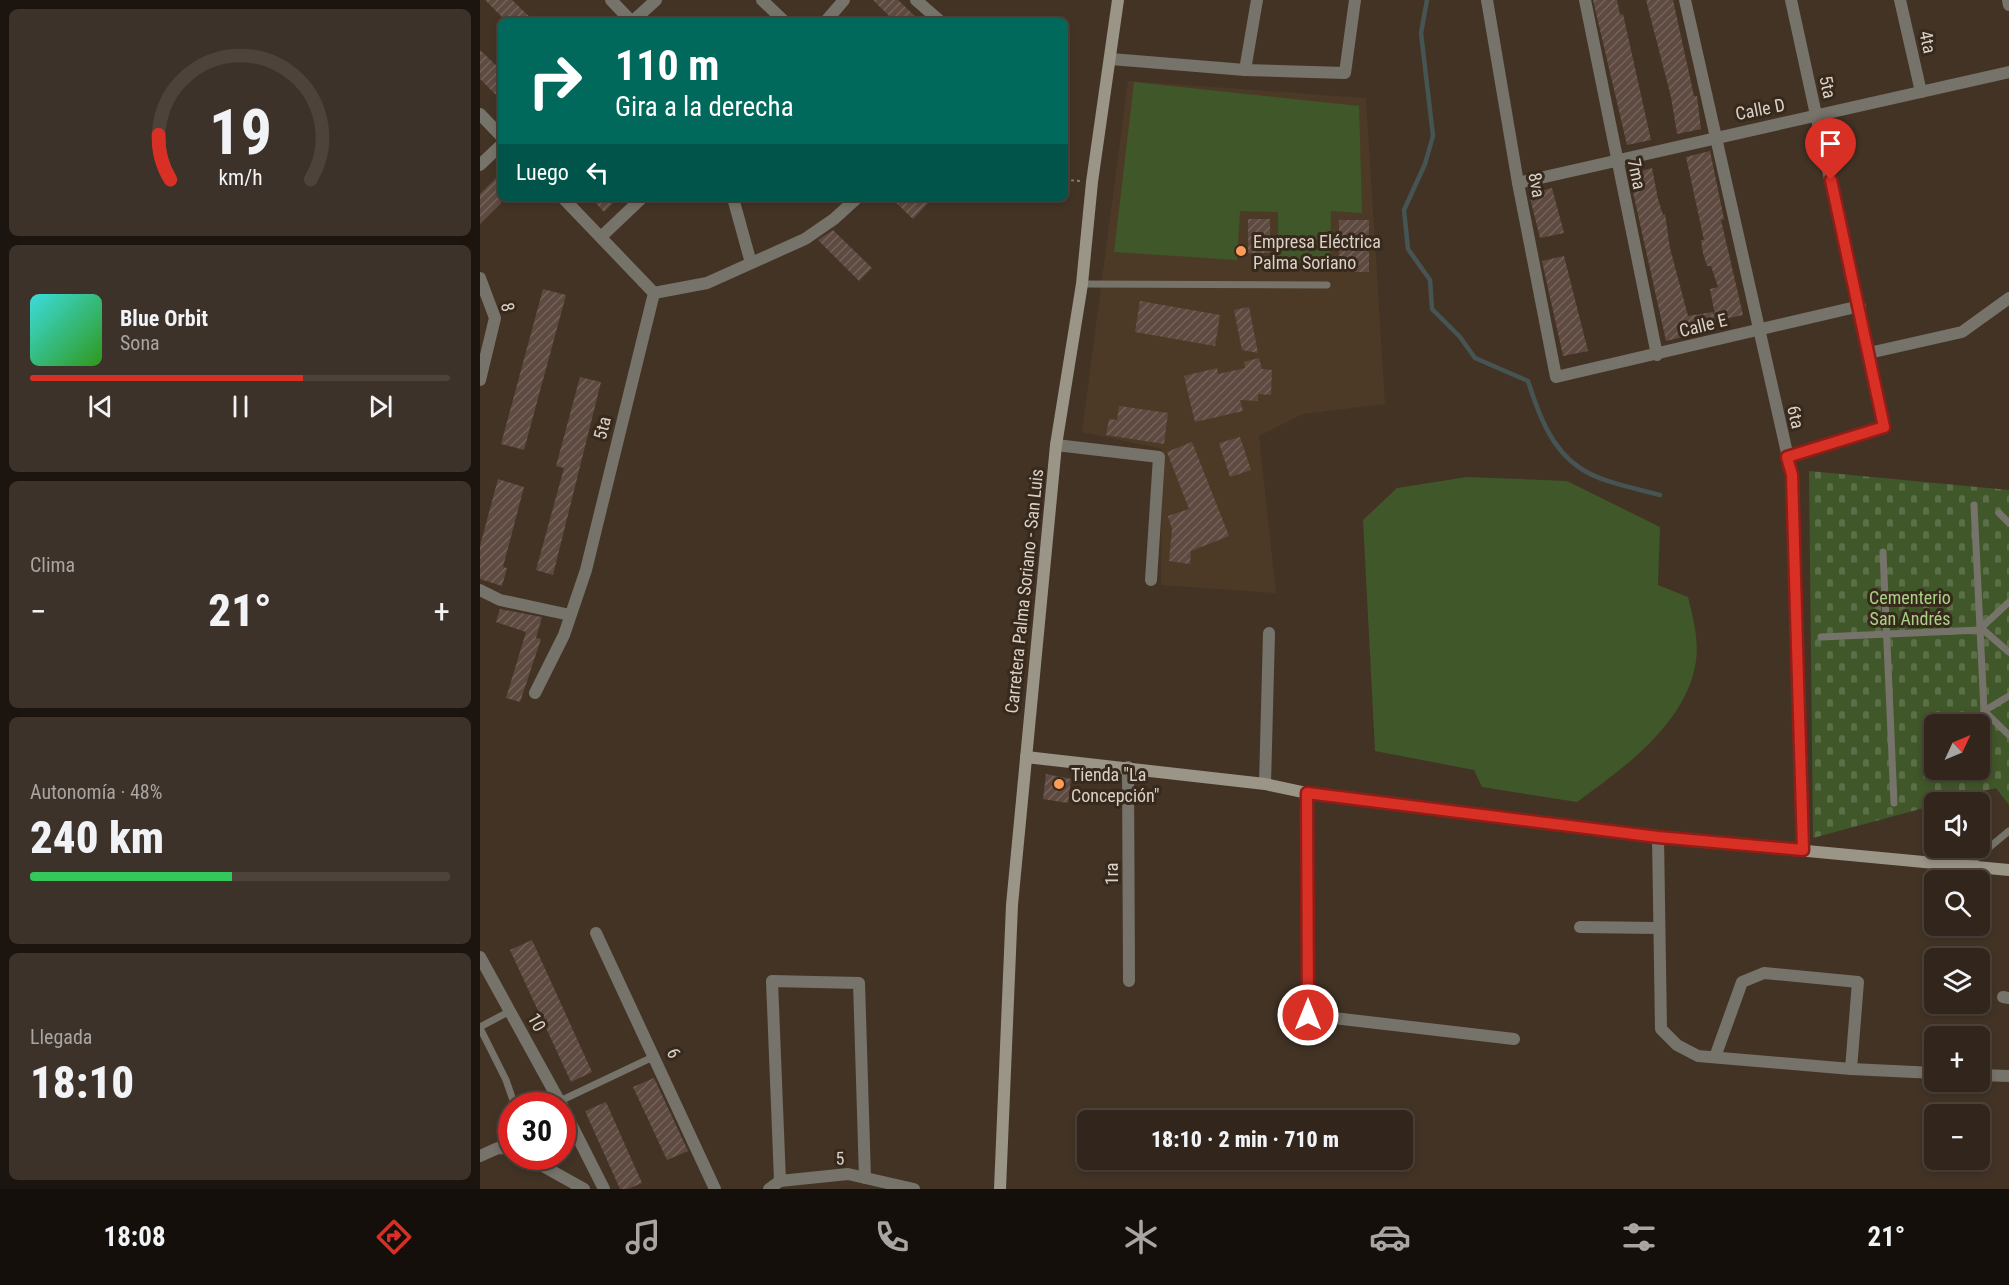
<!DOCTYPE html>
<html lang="es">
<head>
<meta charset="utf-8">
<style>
  body { margin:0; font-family:"Roboto Condensed",sans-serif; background:#3d3229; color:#f1f3f6; height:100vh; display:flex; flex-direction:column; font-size:22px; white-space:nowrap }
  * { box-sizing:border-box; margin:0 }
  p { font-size:20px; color:#a8a5a3 }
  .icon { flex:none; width:33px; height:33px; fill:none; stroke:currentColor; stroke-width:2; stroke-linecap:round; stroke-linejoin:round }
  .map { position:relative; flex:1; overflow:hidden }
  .details { display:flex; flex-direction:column; gap:9px; padding:9px; background:#1c150f; width:480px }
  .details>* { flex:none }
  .banner { position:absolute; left:18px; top:18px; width:570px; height:183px; border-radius:9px; box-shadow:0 3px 9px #0003,0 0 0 2px #4d433b; background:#00695c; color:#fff; overflow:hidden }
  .needle { width:39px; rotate:46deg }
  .controls { position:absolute; left:1444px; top:714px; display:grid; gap:12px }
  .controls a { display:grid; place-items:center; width:66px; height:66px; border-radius:9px; background:#32261c; box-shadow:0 3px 9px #0003,0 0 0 2px #4d433b; font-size:30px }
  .speed { position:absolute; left:18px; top:1092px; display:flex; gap:12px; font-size:30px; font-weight:700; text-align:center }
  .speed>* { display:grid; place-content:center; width:78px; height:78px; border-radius:50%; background:#32261c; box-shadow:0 3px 9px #0003,0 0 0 2px #4d433b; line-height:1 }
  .speed .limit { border:9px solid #d22; background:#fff; color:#111 }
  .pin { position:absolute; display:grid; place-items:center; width:51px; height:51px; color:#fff; margin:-62px -26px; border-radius:50% 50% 50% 0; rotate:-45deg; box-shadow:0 0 6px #0007 }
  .pin .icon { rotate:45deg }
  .me { position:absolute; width:66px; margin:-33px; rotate:0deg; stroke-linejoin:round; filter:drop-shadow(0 0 4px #0008) }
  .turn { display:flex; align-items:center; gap:21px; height:126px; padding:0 18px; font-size:27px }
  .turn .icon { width:78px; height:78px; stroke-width:2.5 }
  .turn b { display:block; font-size:42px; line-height:51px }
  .then { display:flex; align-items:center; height:57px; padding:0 18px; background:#0003; gap:12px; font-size:22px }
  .big { font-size:45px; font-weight:800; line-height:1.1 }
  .details .card { flex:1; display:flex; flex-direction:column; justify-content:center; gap:9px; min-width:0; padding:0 21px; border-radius:9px; background:#3d3229 }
  .details .dial { align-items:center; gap:0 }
  .dial svg { height:156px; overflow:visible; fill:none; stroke:#4d433b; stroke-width:7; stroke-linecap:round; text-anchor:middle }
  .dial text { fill:#f1f3f6; stroke:none }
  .song { display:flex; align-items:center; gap:18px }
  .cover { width:72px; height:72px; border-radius:9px; background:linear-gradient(135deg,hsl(180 70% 55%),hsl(110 70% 35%)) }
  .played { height:6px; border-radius:3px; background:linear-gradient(90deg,#d93025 65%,#4d433b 65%) }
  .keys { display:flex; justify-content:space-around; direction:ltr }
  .heat { display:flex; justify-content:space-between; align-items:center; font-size:33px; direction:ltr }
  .charge { height:9px; border-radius:4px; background:linear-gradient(90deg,#34c759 48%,#4d433b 0) }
  .trip { position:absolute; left:597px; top:1110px; width:336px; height:60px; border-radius:9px; background:#32261c; box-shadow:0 3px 9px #0003,0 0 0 2px #4d433b; font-weight:800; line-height:60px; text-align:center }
  .menu { display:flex; height:96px; justify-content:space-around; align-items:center; background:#140f0b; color:#a8a5a3 }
  .menu .icon { width:42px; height:42px }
  .menu .current { color:#d93025 }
  .menu b { font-size:27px; color:#f1f3f6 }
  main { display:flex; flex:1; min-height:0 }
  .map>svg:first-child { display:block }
  .built { fill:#4d3a26 }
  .grass { fill:#405729 }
  .cemetery { fill:url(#cemetery-stones); fill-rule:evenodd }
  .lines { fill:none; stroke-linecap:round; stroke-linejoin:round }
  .stream { stroke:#465554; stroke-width:4.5 }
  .building { fill:url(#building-hatch) }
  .path { stroke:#887c70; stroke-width:2; stroke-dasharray:3 3; stroke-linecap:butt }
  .lane { stroke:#76736a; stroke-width:7 }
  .street { stroke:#76736a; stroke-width:12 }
  .secondary { stroke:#9a9587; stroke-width:12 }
  .route-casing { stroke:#8d1f18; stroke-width:15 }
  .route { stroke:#d93025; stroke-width:10 }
  .poi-dot { fill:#fe9c57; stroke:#37291b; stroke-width:2 }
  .labels { text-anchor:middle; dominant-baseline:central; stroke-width:6; stroke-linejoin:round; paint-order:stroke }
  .street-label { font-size:18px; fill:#dad1c8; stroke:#37291b }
  .poi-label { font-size:18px; fill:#dad1c8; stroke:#37291b; text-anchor:start }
  .park-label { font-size:18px; fill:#abd187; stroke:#37291b }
</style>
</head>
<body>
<main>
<section class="details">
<div class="card dial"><svg viewBox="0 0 100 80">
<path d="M14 69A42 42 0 1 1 86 69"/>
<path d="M14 69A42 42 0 0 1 8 46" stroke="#d93025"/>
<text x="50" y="56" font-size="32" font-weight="700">19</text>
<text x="50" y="72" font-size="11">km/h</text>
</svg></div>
<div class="card">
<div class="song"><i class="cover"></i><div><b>Blue Orbit</b><p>Sona</p></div></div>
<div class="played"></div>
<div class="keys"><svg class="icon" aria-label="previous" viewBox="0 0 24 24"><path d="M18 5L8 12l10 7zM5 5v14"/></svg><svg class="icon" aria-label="pause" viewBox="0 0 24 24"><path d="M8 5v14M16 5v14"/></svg><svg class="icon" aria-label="next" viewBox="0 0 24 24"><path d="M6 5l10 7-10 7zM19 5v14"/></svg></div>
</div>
<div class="card"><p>Clima</p>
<div class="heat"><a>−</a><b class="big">21°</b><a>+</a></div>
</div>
<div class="card"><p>Autonomía · 48%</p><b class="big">240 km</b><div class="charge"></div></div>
<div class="card"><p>Llegada</p><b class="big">18:10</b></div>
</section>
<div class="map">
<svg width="1529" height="1189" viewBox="0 0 1529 1189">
  <defs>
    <pattern id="cemetery-stones" width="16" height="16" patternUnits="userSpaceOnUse" patternTransform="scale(1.5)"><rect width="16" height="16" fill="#405729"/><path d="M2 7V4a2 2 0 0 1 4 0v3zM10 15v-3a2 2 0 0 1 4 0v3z" fill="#5b6e47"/></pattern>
    <pattern id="building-hatch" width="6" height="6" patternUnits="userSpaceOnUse" patternTransform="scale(1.5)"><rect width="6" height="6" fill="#5e4a40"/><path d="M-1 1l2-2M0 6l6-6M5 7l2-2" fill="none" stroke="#74635a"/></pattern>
  </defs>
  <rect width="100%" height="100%" fill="#423325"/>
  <path class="built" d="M648 81 886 98 905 404 823 414 779 436 796 593 681 585 682 449 602 432Z"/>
  <g class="grass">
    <path d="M654 82 879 106 882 213 851 211 850 269 798 266V212L760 211 757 260 634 252Z"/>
    <path d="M987 477 1087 481 1180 527 1178 585 1208 597C1213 617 1219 640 1216 661 1207 723 1144 768 1097 802L1002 787 994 770 895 751 883 520 917 488Z"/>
  </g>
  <path class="cemetery" d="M1329 471 1529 490V805L1516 788 1455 802V805L1333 838ZM1455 724H1500V770H1455Z"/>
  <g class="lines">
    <path class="stream" d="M947 0 941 33 953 136 945 164 924 210 928 249 950 280 952 309 980 337 995 358 1048 381C1058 413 1071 449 1100 468 1122 483 1155 488 1180 495"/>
  </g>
  <g class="building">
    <path d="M5 0H32L54 21H26Z"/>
    <path d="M393 0H418L440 21H414Z"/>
    <path d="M1113 0H1137L1140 15 1143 14 1171 140 1147 145Z"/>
    <path d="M1166 0H1193L1214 96H1217L1221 129 1197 134 1191 97Z"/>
    <path d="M0 50 21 70V100L0 79Z"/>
    <path d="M1230 151 1244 219 1241 220 1263 315 1236 321 1230 289 1238 287 1231 266H1227L1223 253 1221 240H1224L1206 157Z"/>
    <path d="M1172 168 1178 199 1183 215 1185 214 1190 248 1208 316 1233 312 1237 329 1186 341 1149 174Z"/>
    <path d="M21 173V203L0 224V194Z"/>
    <path d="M1072 188 1084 233 1060 238 1049 194Z"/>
    <path d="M111 198H138L124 212Z"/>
    <path d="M411 198H453L433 219Z"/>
    <rect x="768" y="219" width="22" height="34"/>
    <rect x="859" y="220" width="30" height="52"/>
    <path d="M353 230 392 268 379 281 338 240Z"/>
    <path d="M1084 256 1108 351 1083 356 1062 261Z"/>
    <path d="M63 289 86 295 44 450 21 444Z"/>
    <path d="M660 301 740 315 735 346 655 332Z"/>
    <path d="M769 307 778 353 762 350 754 310Z"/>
    <path d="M779 358 782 369 792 370 791 395 778 394V401L760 400 763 411 715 422 704 376 737 368 738 374 765 368 764 362Z"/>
    <path d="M100 377 121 382 73 575 56 570 84 468 76 466Z"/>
    <path d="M639 406 688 413 684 444 626 435 629 419 637 420Z"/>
    <path d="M760 437 771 470 750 477 739 443Z"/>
    <path d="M712 442 749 536 711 551 710 564 689 561 692 529 688 516 709 509 687 452Z"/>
    <path d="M18 479 44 487 23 567 27 568 22 586 0 579V546Z"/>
    <path d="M20 609 62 617 56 638 61 639 40 702 26 698 46 632 16 622Z"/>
    <path d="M566 774 591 779 588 803 563 799Z"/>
    <path d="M52 940 112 1072 91 1082 30 950Z"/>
    <path d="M174 1078 208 1151 187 1160 153 1087Z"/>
    <path d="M126 1102 162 1183 148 1189H140L105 1111Z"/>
  </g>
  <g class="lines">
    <path class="path" d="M585 180 601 181"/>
    <g class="lane">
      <path d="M602 284 847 285"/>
      <path d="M1494 505 1504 711 1529 735"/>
      <path d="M1519 513 1529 523"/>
      <path d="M1403 552 1414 803"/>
      <path d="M1529 602 1501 628 1529 652"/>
      <path d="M1341 637 1500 630"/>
      <path d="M1504 711 1529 696"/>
      <path d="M1487 866 1529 831"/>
      <path d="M0 1027 30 1011"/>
      <path d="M0 1028 26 1080 35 1106"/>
      <path d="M80 1101 175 1056"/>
    </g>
    <g class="street">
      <path d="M131 0 151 21"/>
      <path d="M282 0 304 21"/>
      <path d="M436 0 460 21"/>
      <path d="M1007 0 1038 183 1076 377 1380 306"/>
      <path d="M1105 0 1177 355"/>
      <path d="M1205 0 1312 475 1324 850"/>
      <path d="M1420 0 1441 92"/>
      <path d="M1528 0 1529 5"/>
      <path d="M153 21 176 0"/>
      <path d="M346 21 364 0"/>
      <path d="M631 59 765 70 865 73 875 0"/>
      <path d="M765 70 777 0"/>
      <path d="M0 114 21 136"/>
      <path d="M0 165 21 145"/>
      <path d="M1038 183 1529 72"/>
      <path d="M253 198 271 263"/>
      <path d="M122 236 162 198"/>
      <path d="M0 278 15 318 0 380"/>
      <path d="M174 293 227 283 325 239 354 219 377 198"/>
      <path d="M1389 353 1482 332 1529 298"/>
      <path d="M576 445 679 457 671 580"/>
      <path d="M1307 457 1404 427 1311 0"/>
      <path d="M0 590 20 600 90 615"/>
      <path d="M55 693 84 635 106 570 174 293 83 198"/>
      <path d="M648 767 649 981"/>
      <path d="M785 784 789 633"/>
      <path d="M827 793 828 1015 1034 1039"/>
      <path d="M1178 837 1181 1029 1197 1045 1218 1056 1371 1069 1455 1073"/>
      <path d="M1100 927 1178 928"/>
      <path d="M116 933 235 1189"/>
      <path d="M0 957 82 1106"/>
      <path d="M1523 997 1529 998"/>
      <path d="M1235 1057 1262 982 1284 973 1378 982 1371 1069"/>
      <path d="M1500 1075 1529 1076"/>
      <path d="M82 1106 124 1189"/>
      <path d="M0 1156 18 1148 32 1149"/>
      <path d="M45 1156 104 1189"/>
      <path d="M300 1181 292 981 379 983 385 1178"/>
      <path d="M289 1189 300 1181 368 1174 434 1189"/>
    </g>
    <g class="secondary">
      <path d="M546 757 785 784 827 793 1178 837 1529 870"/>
      <path d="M520 1189 532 905 576 445 602 284 612 182 638 0"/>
    </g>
  </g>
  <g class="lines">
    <g class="route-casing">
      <path id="route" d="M828 1015 827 793 1178 837 1323 850 1312 475 1307 457 1404 427 1351 180"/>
    </g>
    <use href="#route" class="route"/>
  </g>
  <g class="poi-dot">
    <circle cx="761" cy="251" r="6"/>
    <circle cx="579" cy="784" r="6"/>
  </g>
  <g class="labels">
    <g class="street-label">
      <text transform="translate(1448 42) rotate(78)">4ta</text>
      <text transform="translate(1348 87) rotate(78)">5ta</text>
      <text transform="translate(1280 109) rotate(-11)">Calle D</text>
      <text transform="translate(1157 174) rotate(78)">7ma</text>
      <text transform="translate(1057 185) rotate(79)">8va</text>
      <text transform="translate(28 307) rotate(78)">8</text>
      <text transform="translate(1223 325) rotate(-14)">Calle E</text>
      <text transform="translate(1316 417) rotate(77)">6ta</text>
      <text transform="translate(122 428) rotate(-76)">5ta</text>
      <text transform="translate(544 591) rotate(-84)">Carretera Palma Soriano - San Luis</text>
      <text transform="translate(631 874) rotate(-90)">1ra</text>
      <text transform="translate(57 1022) rotate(61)">10</text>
      <text transform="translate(194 1053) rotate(65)">6</text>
      <text transform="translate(360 1158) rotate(-2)">5</text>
    </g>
    <g class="poi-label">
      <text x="773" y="241">Empresa Eléctrica<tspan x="773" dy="21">Palma Soriano</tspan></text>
      <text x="591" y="774">Tienda "La<tspan x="591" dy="21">Concepción"</tspan></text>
    </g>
    <g class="park-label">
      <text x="1430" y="597">Cementerio<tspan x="1430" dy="21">San Andrés</tspan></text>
    </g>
  </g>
</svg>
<div class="controls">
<a><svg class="needle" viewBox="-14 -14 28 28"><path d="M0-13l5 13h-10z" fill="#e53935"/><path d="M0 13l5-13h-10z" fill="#a8a5a3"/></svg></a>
<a><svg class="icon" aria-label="sound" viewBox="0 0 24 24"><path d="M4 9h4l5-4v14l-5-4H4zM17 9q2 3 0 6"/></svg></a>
<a><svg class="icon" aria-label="search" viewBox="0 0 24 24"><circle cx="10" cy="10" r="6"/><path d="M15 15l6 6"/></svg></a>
<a><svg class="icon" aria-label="layers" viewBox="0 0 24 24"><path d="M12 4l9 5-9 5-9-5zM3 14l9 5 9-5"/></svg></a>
<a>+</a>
<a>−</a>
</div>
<div class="speed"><div class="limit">30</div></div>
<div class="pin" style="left:1351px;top:180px;background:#d93025"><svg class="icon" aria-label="arrive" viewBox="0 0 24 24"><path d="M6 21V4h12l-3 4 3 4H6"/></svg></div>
<svg class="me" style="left:828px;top:1015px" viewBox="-20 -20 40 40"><circle r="17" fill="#d93025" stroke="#fff" stroke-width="3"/><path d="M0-11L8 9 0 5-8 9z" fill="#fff"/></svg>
<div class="trip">18:10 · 2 min · 710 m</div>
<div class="banner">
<div class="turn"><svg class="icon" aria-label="right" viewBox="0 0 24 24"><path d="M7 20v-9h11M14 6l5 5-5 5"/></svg><div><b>110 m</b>Gira a la derecha</div></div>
<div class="then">Luego<svg class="icon" aria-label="left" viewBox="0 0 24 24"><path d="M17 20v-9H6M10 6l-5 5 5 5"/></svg></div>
</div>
</div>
</main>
<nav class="menu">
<b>18:08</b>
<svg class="icon current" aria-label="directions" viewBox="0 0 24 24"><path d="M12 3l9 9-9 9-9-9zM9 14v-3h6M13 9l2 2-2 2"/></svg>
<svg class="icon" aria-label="music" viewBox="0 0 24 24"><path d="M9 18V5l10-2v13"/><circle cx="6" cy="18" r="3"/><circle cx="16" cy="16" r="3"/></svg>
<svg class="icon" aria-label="phone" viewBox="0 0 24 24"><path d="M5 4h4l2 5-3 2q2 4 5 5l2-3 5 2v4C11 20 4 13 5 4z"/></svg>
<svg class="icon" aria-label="climate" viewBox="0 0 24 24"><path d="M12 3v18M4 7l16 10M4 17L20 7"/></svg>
<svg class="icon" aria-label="car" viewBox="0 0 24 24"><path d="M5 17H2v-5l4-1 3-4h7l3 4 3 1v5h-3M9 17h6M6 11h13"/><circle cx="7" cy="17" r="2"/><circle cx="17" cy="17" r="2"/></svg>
<svg class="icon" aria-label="filters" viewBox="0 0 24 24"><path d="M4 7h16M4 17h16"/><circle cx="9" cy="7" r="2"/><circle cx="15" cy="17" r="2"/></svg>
<b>21°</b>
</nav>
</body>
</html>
